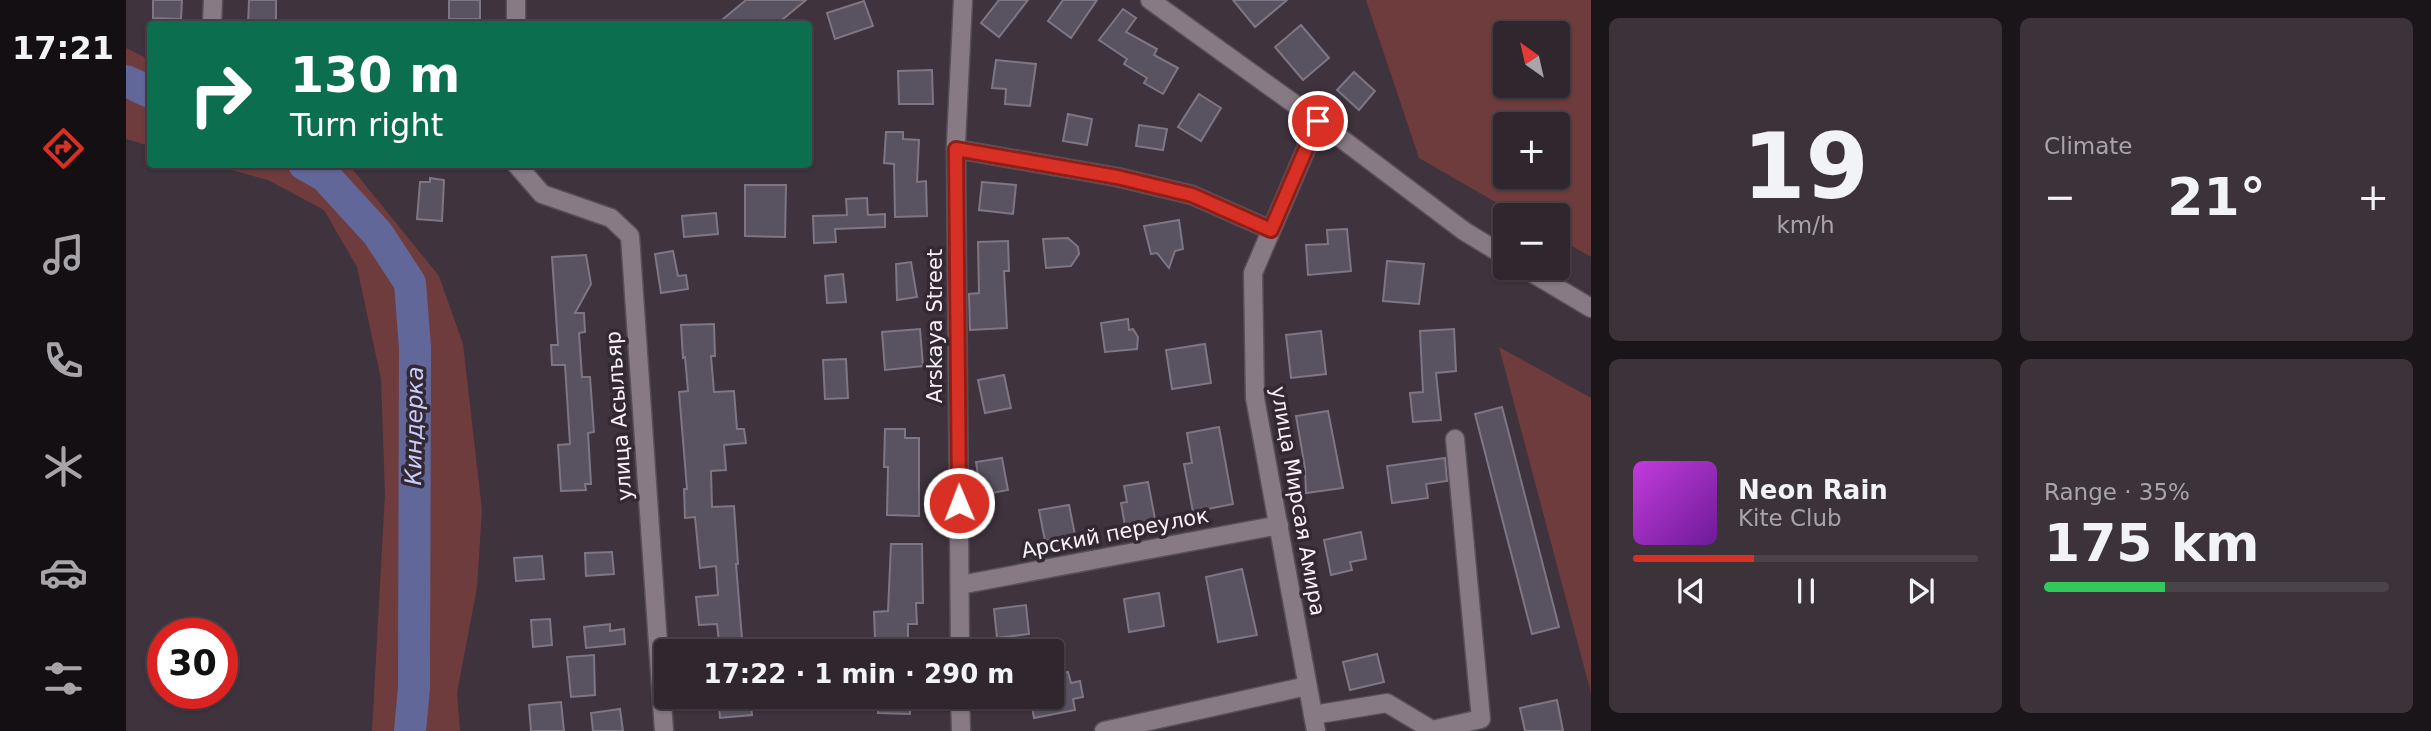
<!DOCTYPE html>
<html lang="en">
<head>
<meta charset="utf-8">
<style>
  body { margin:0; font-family:"DejaVu Sans",sans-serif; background:#3b323a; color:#f1f3f6; height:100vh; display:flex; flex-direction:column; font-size:26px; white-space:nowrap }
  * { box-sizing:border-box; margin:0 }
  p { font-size:23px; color:#a7a5aa }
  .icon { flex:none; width:38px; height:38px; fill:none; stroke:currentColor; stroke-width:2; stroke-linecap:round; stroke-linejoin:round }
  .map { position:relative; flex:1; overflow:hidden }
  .side { display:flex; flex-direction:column; gap:18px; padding:18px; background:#1a1519; width:840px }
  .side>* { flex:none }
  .top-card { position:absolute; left:21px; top:21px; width:665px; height:147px; border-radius:7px; box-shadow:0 2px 5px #0004,0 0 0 2px #4a434a; background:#0b6e4f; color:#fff; overflow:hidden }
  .needle { width:46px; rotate:326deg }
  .buttons { position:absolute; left:1367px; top:21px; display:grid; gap:14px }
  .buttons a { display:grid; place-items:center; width:77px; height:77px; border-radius:7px; background:#2f262e; box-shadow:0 2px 5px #0004,0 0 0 2px #4a434a; font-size:35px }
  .speed { position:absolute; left:21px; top:618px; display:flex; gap:14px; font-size:35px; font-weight:700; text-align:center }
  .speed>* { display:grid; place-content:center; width:91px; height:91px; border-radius:50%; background:#2f262e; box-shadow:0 2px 5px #0004,0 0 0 2px #4a434a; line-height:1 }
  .speed .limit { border:10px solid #d22; background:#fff; color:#111 }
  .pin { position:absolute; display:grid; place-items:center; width:60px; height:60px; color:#fff; margin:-30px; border:4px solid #fff; border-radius:50%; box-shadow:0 2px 7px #0007 }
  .me { position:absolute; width:77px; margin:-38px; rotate:359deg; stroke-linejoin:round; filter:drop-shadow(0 0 5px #0008) }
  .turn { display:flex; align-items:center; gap:24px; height:147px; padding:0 28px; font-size:32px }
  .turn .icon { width:91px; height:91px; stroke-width:2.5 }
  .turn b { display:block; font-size:49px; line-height:60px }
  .big { font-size:52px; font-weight:600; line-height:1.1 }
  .side .card { flex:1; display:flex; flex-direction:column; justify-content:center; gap:10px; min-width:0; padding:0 24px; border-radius:10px; background:#3b323a }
  .side .dial { align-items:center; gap:0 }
  .dial b { font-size:91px; line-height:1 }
  .song { display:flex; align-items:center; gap:21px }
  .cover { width:84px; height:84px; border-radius:10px; background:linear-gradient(135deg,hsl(290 70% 55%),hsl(280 70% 35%)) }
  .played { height:7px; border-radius:4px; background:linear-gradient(90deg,#d93025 35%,#4a434a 35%) }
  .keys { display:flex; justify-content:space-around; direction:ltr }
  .heat { display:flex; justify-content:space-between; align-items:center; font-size:38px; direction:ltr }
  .charge { height:10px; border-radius:5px; background:linear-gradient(90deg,#34c759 35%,#4a434a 0) }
  .side .tiles { flex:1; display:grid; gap:18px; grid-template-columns:repeat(2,1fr) }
  .trip { position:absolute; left:528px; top:639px; width:410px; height:70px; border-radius:7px; background:#2f262e; box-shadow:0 2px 5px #0004,0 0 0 2px #4a434a; font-weight:600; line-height:70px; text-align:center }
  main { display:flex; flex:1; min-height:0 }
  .tab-bar { display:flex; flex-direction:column; width:126px; justify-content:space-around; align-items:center; background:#130f12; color:#a7a5aa }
  .tab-bar .icon { width:49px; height:49px }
  .tab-bar .active { color:#d93025 }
  .tab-bar b { font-size:32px; color:#f1f3f6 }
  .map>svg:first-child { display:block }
  .green { fill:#6f3c3d; fill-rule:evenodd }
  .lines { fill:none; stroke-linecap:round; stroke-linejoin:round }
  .river { stroke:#62679a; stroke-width:32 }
  .building { fill:#595361; stroke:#7c7685; stroke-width:2 }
  .minor-casing { stroke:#584f57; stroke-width:21 }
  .minor { stroke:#877a85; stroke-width:18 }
  .route-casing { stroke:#8d1f18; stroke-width:18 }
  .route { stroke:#d93025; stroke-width:12 }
  .labels { text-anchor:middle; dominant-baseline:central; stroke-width:7; stroke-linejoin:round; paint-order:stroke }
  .street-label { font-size:21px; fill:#f9f2f8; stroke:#342933 }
  .water-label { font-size:23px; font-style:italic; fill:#c7cdfd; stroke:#342933 }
</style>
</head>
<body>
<main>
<nav class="tab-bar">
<b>17:21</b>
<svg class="icon active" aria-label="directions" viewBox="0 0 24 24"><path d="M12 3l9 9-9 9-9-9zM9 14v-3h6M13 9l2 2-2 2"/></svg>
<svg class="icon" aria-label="music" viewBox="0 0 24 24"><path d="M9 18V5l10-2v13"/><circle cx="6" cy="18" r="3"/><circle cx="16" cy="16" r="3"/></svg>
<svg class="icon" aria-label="phone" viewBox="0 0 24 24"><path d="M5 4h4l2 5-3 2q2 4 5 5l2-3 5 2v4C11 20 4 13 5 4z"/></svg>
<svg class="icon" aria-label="climate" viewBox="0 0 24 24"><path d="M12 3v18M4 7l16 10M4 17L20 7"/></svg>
<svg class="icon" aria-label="car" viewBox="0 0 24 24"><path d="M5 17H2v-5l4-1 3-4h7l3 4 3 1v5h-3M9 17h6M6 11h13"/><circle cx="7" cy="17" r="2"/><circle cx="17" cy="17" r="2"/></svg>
<svg class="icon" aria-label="filters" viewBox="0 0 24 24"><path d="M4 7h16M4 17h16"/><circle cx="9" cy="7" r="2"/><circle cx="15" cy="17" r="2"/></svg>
</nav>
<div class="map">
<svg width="1465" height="731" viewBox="0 0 1465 731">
  <rect width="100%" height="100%" fill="#3f333d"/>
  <g class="green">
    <path d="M1240 0H1465V257L1432 238V215H1392L1293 158ZM1379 33H1432V86H1379ZM1379 124H1432V177H1379Z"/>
    <path d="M0 48 24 60V146L0 139Z"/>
    <path d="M87 165H223L313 276 337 344 356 510 351 587 331 693 334 731H246L259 494 255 379 231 267 198 210 142 180Z"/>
    <path d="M1373 347 1465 398V693Z"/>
  </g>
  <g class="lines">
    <g class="river">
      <path d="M0 81 24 92"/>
      <path d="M178 164 199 176 252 234 284 283 289 348 288 688 284 731"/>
    </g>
  </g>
  <g class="building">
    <path d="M27 0H56L55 19 27 18Z"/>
    <path d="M123 0H150V24H122Z"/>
    <rect x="323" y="0" width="31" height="19"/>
    <path d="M620 0H680L651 24H591Z"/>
    <path d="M873 0H902L873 37 855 23Z"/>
    <path d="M937 0H971L945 38 922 21Z"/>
    <path d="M1107 0H1161L1129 27Z"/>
    <path d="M738 1 747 26 709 39 701 13Z"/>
    <path d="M997 9 1010 18 1000 32 1031 49 1028 55 1052 68 1037 94 1018 83 1021 78 998 64 1001 59 973 40Z"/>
    <path d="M1175 25 1203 58 1177 80 1149 47Z"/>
    <path d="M870 60 910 64 904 106 879 104 880 89 866 88Z"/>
    <path d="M806 70 807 104H773L772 71Z"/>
    <path d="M1228 72 1249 91 1233 110 1211 90Z"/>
    <path d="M1073 94 1095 108 1075 141 1052 127Z"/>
    <path d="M942 114 966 119 961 145 937 141Z"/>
    <path d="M1013 125 1041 129 1037 150 1010 146Z"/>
    <path d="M760 132H777V139L793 140 791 182 800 181 801 216 769 217 768 164 758 163Z"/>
    <path d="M304 178 318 180 316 221 291 219 294 182H304Z"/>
    <path d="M856 182 890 185 887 214 853 210Z"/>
    <path d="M619 185H660L659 237 619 236Z"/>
    <path d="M741 198 742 215 759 214V227L709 229 710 242 688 243 687 216 721 215 720 199Z"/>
    <path d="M590 213 592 234 558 237 556 216Z"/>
    <path d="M1053 220 1057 249 1049 251 1043 268 1031 253 1025 254 1018 226Z"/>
    <path d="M1221 229 1225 271 1182 275 1180 245 1202 244 1201 230Z"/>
    <path d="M942 238 952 247 953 254 945 266 920 268 917 239Z"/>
    <path d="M882 241 883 271H878L881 328 844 330 843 294 853 293 852 242Z"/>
    <path d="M547 251 552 276 560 275 562 289 535 293 529 254Z"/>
    <path d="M460 255 465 284 449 313H458L459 332 453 333 456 377H464L468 432 462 433 465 484H459L460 490 435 491 432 445 444 444 439 365H426L425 345H432L426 257Z"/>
    <path d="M1261 261 1298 264 1293 304 1257 301Z"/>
    <path d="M785 262 791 297 771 300 770 264Z"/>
    <path d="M717 274 720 302 701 303 699 276Z"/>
    <path d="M1002 319 1003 330 1007 329 1012 337 1011 349 979 352 975 323Z"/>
    <path d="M588 324 589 356H585L588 392 608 391 611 429H618L620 443 598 445 600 470 585 471 586 507 608 506 612 564H610L617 651H594L591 624 573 625 570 597 592 595 590 566 574 568 569 517 559 518 558 489H561L553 392 562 391 559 357 557 358 555 325Z"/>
    <path d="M794 329 797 366 759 370 756 332Z"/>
    <path d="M1328 329 1330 371 1310 373 1315 420 1287 422 1284 393 1297 392 1294 331Z"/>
    <path d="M1195 331 1200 374 1165 378 1160 335Z"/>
    <path d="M1079 344 1085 383 1046 389 1040 350Z"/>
    <path d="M720 359 722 398 699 399 697 360Z"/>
    <path d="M878 375 885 408 859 413 852 380Z"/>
    <path d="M1376 407 1433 627 1406 634 1349 414Z"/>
    <path d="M1202 411 1217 488 1180 493 1179 468 1170 416Z"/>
    <path d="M1093 427 1107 504 1067 512 1058 464 1066 463 1061 433Z"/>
    <path d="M759 429H779V438H793V516L761 515 762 467H758Z"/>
    <path d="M876 458 882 490 855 495 850 462Z"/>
    <path d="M1319 458 1321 481 1300 484 1302 498 1266 503 1261 466Z"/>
    <path d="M1022 482 1030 524 1006 528 1005 525 999 526 995 503 1001 502 998 486Z"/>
    <path d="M943 505 949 535 919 541 913 510Z"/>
    <path d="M1235 532 1240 559 1224 562 1226 570 1205 575 1198 540Z"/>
    <path d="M765 544H796L797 603H790L791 624H782V639L749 640 748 612 762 611Z"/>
    <path d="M486 552 488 574 460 576 459 553Z"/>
    <path d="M416 556 418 579 390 581 388 558Z"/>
    <path d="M1116 569 1131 635 1092 642 1080 577Z"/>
    <path d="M1033 593 1038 626 1003 632 998 599Z"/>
    <path d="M900 605 903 634 871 638 868 609Z"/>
    <path d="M424 619 426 645 407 647 405 620Z"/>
    <path d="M484 624V631L498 629 499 644 460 648 458 627Z"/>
    <path d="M1251 654 1258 682 1224 690 1217 662Z"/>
    <path d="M468 655 469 695 445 697 441 657Z"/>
    <path d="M942 672 945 683 954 681 957 697 947 699 949 710 908 718 904 696H926V675Z"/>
    <path d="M592 696H624L626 715 594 718Z"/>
    <path d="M752 696H785L784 714 752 713Z"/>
    <path d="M1431 700 1437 731H1399L1394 708Z"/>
    <path d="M435 702 438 731H405L403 705Z"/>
    <path d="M494 709 497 731H467L465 713Z"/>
  </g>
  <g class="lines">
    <g class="minor-casing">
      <g id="minor">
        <path d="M1024 0 1192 121 1338 231 1379 256"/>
        <path d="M86 24 87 0"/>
        <path d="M390 24V0"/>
        <path d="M830 149 991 177 1066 195 1145 230"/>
        <path d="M390 164 416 194 485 218 504 236 538 731"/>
        <path d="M1398 268 1465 308"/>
        <path d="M834 585 1153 525"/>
        <path d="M834 651 830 143 837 0"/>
        <path d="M834 696 835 731"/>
        <path d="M1187 715 1261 703 1306 730 1355 719 1329 439"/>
        <path d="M978 731 1181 686"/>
        <path d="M1190 731 1129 398 1127 273 1192 121"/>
      </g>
    </g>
    <use href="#minor" class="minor"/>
  </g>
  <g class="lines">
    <g class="route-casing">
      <path id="route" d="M833 503 830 149 991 177 1066 195 1145 230 1192 121"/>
    </g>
    <use href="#route" class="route"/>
  </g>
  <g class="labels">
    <g class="street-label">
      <text transform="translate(809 326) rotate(-90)">Arskaya Street</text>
      <text transform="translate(493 416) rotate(-94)">улица Асылъяр</text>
      <text transform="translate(1172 501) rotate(80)">улица Мирсая Амира</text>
      <text transform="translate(989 533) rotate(-11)">Арский переулок</text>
    </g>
    <g class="water-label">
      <text transform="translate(288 426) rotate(-89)">Киндерка</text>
    </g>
  </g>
</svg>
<div class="buttons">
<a><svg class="needle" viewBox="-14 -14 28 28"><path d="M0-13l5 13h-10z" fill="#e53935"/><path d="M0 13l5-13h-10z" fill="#a7a5aa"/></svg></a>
<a>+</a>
<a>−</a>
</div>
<div class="speed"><div class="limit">30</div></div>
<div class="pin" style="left:1192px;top:121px;background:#d93025"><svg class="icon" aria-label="arrive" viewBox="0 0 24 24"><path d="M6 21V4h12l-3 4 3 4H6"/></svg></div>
<svg class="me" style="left:833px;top:503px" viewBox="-20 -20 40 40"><circle r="17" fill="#d93025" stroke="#fff" stroke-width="3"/><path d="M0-11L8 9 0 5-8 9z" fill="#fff"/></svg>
<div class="trip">17:22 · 1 min · 290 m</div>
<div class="top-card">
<div class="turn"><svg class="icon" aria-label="right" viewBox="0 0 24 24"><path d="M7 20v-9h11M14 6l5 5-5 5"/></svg><div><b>130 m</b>Turn right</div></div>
</div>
</div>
<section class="side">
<div class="tiles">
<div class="card dial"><b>19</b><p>km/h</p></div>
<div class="card"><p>Climate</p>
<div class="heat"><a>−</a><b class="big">21°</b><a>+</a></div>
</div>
<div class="card">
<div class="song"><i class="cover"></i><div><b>Neon Rain</b><p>Kite Club</p></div></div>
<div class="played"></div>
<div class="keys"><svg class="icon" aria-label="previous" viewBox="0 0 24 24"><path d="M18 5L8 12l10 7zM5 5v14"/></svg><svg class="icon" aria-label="pause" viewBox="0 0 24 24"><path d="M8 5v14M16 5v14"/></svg><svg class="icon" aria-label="next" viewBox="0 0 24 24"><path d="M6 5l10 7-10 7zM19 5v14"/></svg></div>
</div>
<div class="card"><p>Range · 35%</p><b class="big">175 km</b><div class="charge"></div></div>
</div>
</section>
</main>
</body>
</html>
